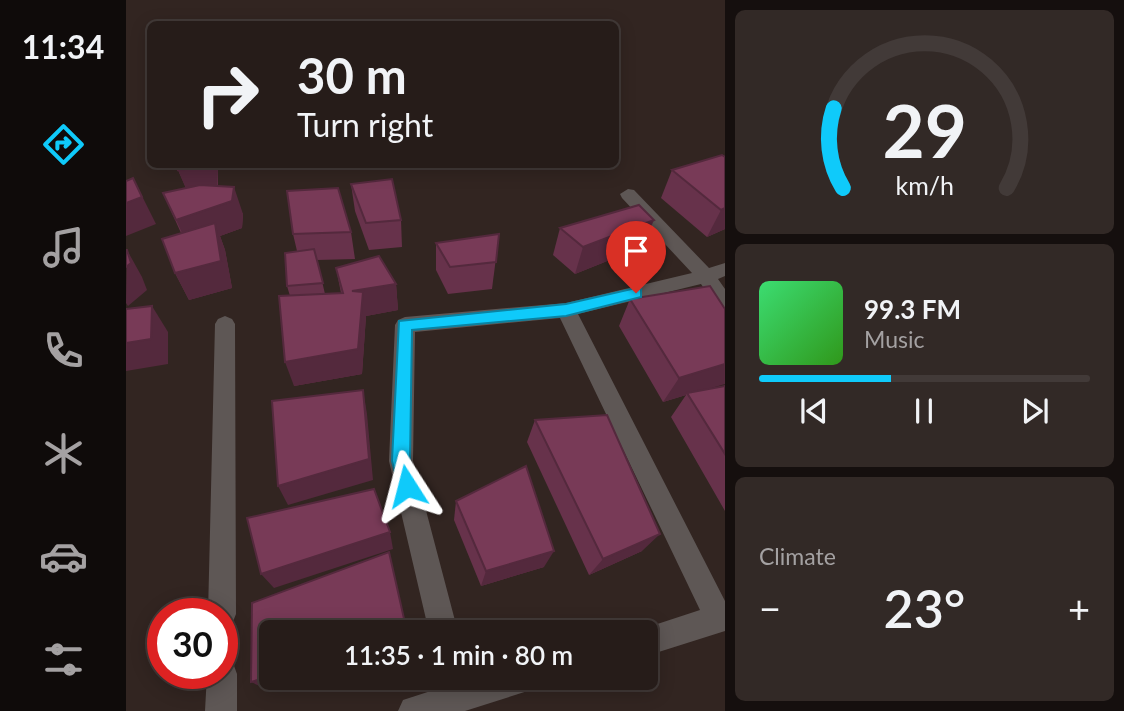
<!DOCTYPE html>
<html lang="en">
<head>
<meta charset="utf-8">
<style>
  body { margin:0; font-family:Lato,sans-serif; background:#322926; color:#f1f3f6; height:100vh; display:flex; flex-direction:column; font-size:26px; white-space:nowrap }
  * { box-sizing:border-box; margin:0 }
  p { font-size:23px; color:#a4a1a2 }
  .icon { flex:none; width:38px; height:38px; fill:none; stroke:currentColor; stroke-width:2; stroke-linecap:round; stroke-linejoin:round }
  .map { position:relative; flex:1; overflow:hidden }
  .sheet { display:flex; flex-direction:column; gap:10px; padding:10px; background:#150f0e; width:399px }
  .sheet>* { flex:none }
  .guide { position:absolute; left:21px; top:21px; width:472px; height:147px; border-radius:10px; box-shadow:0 4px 18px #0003,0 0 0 2px #423a38; background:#261c19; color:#f1f3f6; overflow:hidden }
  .speed { position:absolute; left:21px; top:598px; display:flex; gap:14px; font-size:35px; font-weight:700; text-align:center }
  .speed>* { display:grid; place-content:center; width:91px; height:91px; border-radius:50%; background:#261c19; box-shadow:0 4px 18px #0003,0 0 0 2px #423a38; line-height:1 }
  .speed .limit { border:10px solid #d22; background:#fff; color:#111 }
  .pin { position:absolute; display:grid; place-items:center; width:60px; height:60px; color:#fff; margin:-72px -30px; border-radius:50% 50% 50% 0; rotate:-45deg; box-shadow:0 0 7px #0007 }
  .pin .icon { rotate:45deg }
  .me { position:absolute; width:77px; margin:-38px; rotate:351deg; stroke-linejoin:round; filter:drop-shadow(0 0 5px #0008) }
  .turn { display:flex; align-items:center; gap:24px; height:147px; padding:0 35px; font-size:32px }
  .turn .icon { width:91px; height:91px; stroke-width:2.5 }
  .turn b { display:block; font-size:49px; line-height:60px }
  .big { font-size:52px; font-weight:600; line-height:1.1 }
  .sheet .tile { flex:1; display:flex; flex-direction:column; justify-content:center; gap:10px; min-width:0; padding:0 24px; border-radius:10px; background:#322926 }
  .sheet .dial { align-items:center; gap:0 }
  .dial svg { height:182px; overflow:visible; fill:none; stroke:#423a38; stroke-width:7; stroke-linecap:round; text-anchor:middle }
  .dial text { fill:#f1f3f6; stroke:none }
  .song { display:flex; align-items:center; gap:21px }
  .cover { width:84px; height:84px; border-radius:10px; background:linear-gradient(135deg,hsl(140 70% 55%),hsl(110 70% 35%)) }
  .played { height:7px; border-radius:4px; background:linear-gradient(90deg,#0fcafa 40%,#423a38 40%) }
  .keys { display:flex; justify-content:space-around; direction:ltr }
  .heat { display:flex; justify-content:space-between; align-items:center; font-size:38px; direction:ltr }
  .trip { position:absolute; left:133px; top:620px; width:399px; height:70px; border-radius:10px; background:#261c19; box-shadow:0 4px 18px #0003,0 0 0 2px #423a38; font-weight:600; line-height:70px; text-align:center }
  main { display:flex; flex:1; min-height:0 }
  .tabs { display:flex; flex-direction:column; width:126px; justify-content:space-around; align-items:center; background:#0f0b0a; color:#a4a1a2 }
  .tabs .icon { width:49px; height:49px }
  .tabs .selected { color:#0fcafa }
  .tabs b { font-size:32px; color:#f1f3f6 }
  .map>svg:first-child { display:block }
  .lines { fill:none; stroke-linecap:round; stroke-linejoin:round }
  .street { fill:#5e5755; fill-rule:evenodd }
  .wall { fill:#67324b }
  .shaded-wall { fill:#54293d }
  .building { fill:#783a57; stroke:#54293d; stroke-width:2 }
  .route { fill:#0fcafa; stroke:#0a83a2; stroke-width:2 }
</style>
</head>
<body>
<main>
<nav class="tabs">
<b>11:34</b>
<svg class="icon selected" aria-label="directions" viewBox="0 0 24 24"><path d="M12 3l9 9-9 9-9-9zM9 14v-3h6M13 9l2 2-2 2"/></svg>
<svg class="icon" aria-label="music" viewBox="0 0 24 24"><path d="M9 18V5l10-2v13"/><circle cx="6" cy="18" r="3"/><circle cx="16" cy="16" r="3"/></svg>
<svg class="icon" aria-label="phone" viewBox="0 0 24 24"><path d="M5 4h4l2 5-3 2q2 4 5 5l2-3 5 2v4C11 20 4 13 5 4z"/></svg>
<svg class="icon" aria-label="climate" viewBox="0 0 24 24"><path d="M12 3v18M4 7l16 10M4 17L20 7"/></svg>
<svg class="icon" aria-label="car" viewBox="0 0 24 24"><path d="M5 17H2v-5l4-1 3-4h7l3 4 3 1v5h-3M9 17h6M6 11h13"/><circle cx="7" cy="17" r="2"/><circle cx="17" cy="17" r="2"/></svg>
<svg class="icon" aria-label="filters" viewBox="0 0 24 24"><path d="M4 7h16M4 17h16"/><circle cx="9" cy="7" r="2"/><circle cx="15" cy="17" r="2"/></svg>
</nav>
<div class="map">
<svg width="599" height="711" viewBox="0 0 599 711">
  <rect width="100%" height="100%" fill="#322521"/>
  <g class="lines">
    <g class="street">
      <path d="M502 189 508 190 583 268 599 263V276L592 279 599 289V311L592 309 575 284 452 314 599 601V631L520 656V632L510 631 574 610 434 318 289 332 287 461 332 632H303L263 461 269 325 272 320 279 317 440 303 566 273 496 198 494 194Z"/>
      <path d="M99 316 106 319 109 324 110 614 106 624 96 628V614H82L89 324 92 319Z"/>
      <path d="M96 659 107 663 111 674V711H79L81 674H96Z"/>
      <path d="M348 677H415L411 688 339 711H272L277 700Z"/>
    </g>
  </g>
  <g class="wall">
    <path d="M596 155 599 229 581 237 535 198 546 170Z"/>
    <path d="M92 169V186L117 214 116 228 94 236 99 250 106 288 63 300 49 273 55 233 37 193 60 188 52 170Z"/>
    <path d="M225 184 275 220 276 247 243 250 229 211Z"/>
    <path d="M434 228 516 247 449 274 427 255Z"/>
    <path d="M225 232 229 259 191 260 199 294 215 293 210 268 270 284 272 310 240 316 236 374 168 386 164 296 161 286 171 251 167 234Z"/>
    <path d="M373 234 366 289 322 294 310 270V243Z"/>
    <path d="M504 299 574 391 599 386V511L545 417 560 395 537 402 493 326Z"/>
    <path d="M409 420 516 551 463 575 401 442Z"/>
    <path d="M330 501 418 567 355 586 328 520Z"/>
  </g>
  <g class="shaded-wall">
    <path d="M82 164H91L92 169 91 192 64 198 52 170Z"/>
    <path d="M7 178 30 224 0 236V203Z"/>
    <path d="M108 187 117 214 116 228 94 236 99 250 106 288 63 300 49 273 63 248 50 220Z"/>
    <path d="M599 208V229L581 237 595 210Z"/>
    <path d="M528 220 516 247 449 274 457 247Z"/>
    <path d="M1 250 16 277 21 290 2 306 0 303Z"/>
    <path d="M270 284 272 310 240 316 236 374 168 386 159 362 226 291Z"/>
    <path d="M26 306 42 332V364L0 371V343Z"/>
    <path d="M599 364V384L562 395 561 393 560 395 537 402 553 378Z"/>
    <path d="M237 390 241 414 247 480 162 505 152 486Z"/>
    <path d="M264 532 267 549 148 588 135 574Z"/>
    <path d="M534 534 516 551 463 575 477 559Z"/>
    <path d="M428 551 418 567 355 586 360 571Z"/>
    <path d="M145 676V677H180L140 689 125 682Z"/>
  </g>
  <g class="building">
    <path d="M596 155 599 157V208L595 210 546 170Z"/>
    <path d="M52 164H82V165L52 170Z"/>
    <path d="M7 178 16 197 0 203V181Z"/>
    <path d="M266 179 275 220 240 223 225 184Z"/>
    <path d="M74 185 108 187 106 201 50 220 37 193Z"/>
    <path d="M212 188 225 232 167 234 161 191Z"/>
    <path d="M513 205 528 220 457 247 434 228Z"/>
    <path d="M89 223 95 261 49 273 36 239Z"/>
    <path d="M373 234 370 262 324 267 310 243Z"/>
    <path d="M188 249 197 283 161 286 159 253Z"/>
    <path d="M0 250H1L5 263 0 267Z"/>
    <path d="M253 256 270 284 226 291 237 292 232 349 159 362 153 296 217 293 210 268Z"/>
    <path d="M584 286 599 309V364L553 378 504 299Z"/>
    <path d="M26 306 25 339 0 343V309Z"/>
    <path d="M599 386V454L561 393Z"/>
    <path d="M237 390 243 459 152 486 146 401Z"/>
    <path d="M481 415 534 534 477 559 409 420Z"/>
    <path d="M400 466 428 551 360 571 330 501Z"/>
    <path d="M248 489 264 532 135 574 121 518Z"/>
    <path d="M263 552 281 632H145V676L125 682 126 603Z"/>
  </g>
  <path class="route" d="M510 288 515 289V297L440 316 286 330 284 461 290 486 288 492 281 495 274 492 266 461 273 321 440 304Z"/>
</svg>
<div class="speed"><div class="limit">30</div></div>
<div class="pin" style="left:510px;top:293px;background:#d93025"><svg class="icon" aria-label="arrive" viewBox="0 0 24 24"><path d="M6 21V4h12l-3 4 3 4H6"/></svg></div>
<svg class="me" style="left:281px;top:486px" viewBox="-20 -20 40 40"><path d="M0-17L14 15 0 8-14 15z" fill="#0fcafa" stroke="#fff" stroke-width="4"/></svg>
<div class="trip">11:35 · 1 min · 80 m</div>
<div class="guide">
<div class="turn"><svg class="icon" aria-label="right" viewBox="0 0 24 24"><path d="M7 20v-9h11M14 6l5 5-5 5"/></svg><div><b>30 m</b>Turn right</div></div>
</div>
</div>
<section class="sheet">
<div class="tile dial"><svg viewBox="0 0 100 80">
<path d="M14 69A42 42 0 1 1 86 69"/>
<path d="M14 69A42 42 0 0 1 10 34" stroke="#0fcafa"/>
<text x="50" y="56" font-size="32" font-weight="700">29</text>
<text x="50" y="72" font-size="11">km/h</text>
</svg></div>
<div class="tile">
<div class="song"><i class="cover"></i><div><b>99.3 FM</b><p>Music</p></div></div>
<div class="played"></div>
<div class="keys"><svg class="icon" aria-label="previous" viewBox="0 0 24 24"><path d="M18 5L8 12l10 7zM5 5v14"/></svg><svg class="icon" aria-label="pause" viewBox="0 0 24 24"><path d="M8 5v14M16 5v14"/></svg><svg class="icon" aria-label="next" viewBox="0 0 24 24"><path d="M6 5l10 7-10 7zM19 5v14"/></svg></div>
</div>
<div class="tile"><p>Climate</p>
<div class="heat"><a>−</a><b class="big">23°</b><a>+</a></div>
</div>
</section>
</main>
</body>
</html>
